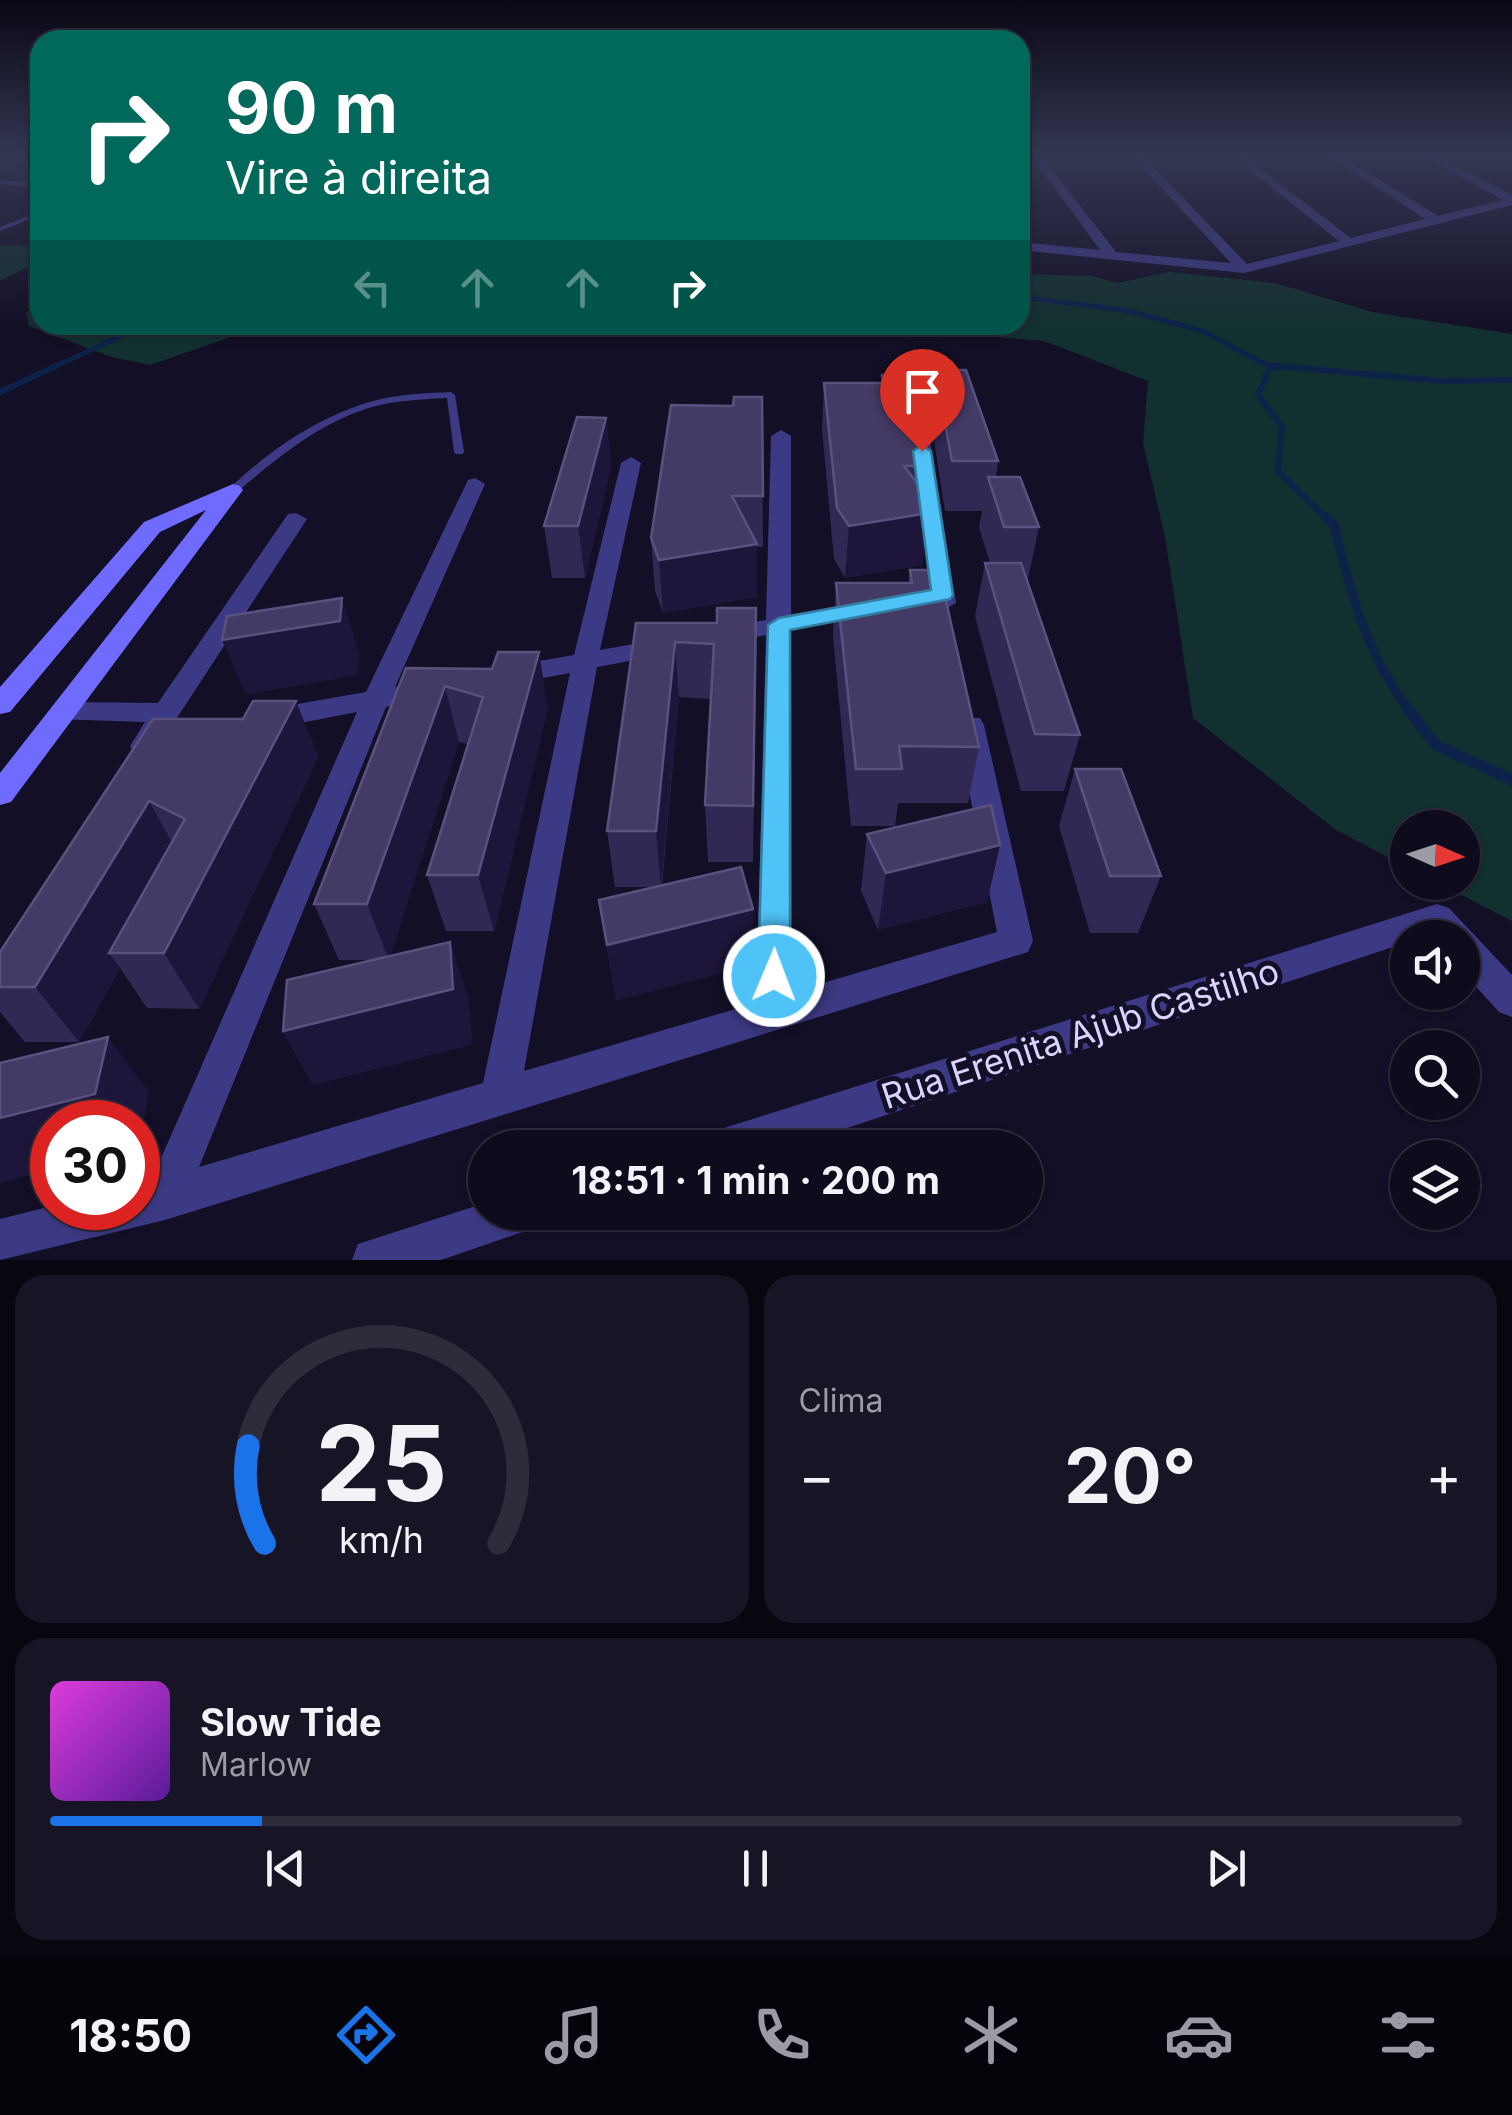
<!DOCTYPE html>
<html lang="pt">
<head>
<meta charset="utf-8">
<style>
  body { margin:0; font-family:Inter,sans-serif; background:#171425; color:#f1f3f6; height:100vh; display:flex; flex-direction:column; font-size:38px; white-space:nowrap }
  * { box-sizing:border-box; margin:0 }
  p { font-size:32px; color:#9b9ba3 }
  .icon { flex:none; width:55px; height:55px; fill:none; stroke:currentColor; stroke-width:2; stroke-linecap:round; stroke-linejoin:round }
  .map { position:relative; height:1260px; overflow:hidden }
  .drawer { display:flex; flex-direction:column; gap:15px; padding:15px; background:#08060f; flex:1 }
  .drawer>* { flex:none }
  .hud { position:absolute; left:30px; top:30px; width:1000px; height:305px; border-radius:30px; box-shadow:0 2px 8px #0004,0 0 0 2px #2e2b3b; background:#00695c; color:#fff; overflow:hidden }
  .needle { width:65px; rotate:93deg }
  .buttons { position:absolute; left:1390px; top:810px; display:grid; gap:20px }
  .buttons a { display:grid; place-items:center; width:90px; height:90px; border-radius:50%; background:#0e0b1c; box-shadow:0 2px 8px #0004,0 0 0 2px #2e2b3b; font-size:50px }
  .speed { position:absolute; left:30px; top:1100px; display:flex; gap:20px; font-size:50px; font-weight:700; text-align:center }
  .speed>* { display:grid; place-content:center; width:130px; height:130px; border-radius:50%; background:#0e0b1c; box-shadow:0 2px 8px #0004,0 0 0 2px #2e2b3b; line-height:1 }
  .speed .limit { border:15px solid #d22; background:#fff; color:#111 }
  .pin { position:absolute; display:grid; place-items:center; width:85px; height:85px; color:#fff; margin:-102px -42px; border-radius:50% 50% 50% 0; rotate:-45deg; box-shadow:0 0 10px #0007 }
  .pin .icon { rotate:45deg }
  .me { position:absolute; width:110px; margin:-55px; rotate:1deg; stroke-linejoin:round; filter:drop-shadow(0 0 8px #0008) }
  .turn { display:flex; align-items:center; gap:35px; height:210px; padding:0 30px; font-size:45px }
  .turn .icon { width:130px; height:130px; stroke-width:2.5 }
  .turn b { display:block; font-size:70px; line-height:85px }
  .lanes { display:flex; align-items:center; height:95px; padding:0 30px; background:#0003; justify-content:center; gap:50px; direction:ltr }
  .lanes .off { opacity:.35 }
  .big { font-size:75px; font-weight:700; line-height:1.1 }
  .drawer .widget { flex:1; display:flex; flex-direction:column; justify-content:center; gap:15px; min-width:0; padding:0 35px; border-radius:30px; background:#171425 }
  .drawer .dial { align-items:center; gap:0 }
  .dial svg { height:260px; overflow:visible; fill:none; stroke:#2e2b3b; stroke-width:7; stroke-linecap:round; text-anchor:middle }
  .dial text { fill:#f1f3f6; stroke:none }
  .song { display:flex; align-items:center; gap:30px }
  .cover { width:120px; height:120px; border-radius:15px; background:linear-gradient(135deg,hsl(300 70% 55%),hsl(270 70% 35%)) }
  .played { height:10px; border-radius:5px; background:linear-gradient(90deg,#1a73e8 15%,#2e2b3b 15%) }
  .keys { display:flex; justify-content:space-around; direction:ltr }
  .heat { display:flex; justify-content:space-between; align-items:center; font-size:55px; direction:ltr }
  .drawer .tiles { flex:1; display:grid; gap:15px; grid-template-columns:1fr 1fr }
  .widget:last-child { grid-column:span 2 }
  .trip { position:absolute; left:468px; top:1130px; width:575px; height:100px; border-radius:50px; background:#0e0b1c; box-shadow:0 2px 8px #0004,0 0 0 2px #2e2b3b; font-weight:700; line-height:100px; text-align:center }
  .tab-bar { display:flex; height:160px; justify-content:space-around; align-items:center; background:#06040b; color:#9b9ba3 }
  .tab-bar .icon { width:70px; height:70px }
  .tab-bar .selected { color:#1a73e8 }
  .tab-bar b { font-size:45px; color:#f1f3f6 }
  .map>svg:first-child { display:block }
  .green { fill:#12302f }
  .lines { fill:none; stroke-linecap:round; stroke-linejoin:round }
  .stream-far3 { stroke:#0c2248; stroke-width:5 }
  .stream-far2 { stroke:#0c2248; stroke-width:6 }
  .stream-far1 { stroke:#0c2248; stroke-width:9 }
  .stream { stroke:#0c2248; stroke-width:11 }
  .lane { fill:#3d3a85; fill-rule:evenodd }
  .street { fill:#3d3a85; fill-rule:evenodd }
  .secondary { fill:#6f6bff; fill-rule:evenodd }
  .wall { fill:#312854 }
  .shaded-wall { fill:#1d163a }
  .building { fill:#433a66; stroke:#5a527e; stroke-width:2.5 }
  .route { fill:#4fc3f7; stroke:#337fa1; stroke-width:2.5 }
  .labels { text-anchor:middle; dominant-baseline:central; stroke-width:10; stroke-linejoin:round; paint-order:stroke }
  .near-street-label { font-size:35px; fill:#d9d4ff; stroke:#130f26 }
</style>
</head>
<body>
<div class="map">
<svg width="1512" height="1260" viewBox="0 0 1512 1260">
  <rect width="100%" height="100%" fill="#130f26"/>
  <g class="green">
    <path d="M40 245V261L0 281V246Z"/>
    <path d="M1169 272 1275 283 1373 312 1512 334V921L1438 883 1462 882V828H1408L1407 867 1336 830 1193 718 1165 537 1143 443 1148 381 1044 341 911 330 895 325H1020V274L1091 276 1117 283Z"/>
    <path d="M40 303V325H265L150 365 112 357 29 326 26 312Z"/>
  </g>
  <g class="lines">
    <g class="stream-far3">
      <path d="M1020 297 1124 310 1203 331 1270 367 1279 368"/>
      <path d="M52 368 144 325"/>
    </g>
    <g class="stream-far2">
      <path d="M1267 365 1441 381 1512 380"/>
      <path d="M1270 367 1258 395 1282 427 1278 471 1327 519"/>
      <path d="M0 392 58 365"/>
    </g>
    <path class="stream-far1" d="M1325 516 1334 525C1350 591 1367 656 1409 710"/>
    <path class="stream" d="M1407 708 1436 745 1512 780"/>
    <g class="lane">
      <path d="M0 180 40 184V188L0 184Z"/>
      <path d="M40 211V215L0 231V227Z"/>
      <path d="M451 392 455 395 464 452 462 454H456L454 452 447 398C426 399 405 400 384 404 326 417 281 455 237 492L233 493 228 490C270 449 323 413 381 399 404 394 428 393 451 392Z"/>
    </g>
    <g class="street">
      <path d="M1030 154H1040L1116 252 1231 263 1130 154H1141L1247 264 1339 241 1230 154H1241L1351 238 1425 219 1326 154H1338L1438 216 1503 200 1420 154H1433L1512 195V205L1244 273 1020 250V242L1100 250Z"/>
      <path d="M917 409 926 415 956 603 944 610 932 603 908 415Z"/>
      <path d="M781 430 791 436V615L864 602 876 609 864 616 791 630 792 992 997 932 956 725 960 718H980L984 725 1033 941 1028 952 165 1220 0 1260V1219L52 1206 138 1208V1185L151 1181 357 712 269 729 259 726 255 719 259 712 269 709 366 692 468 480 475 478 485 484 395 687 426 681 435 684 439 690 435 696 386 707 199 1167 483 1083 570 673 510 684 501 681 497 675 501 669 510 666 574 655 621 463 631 457 641 463 600 650 662 639 675 647 662 655 597 667 524 1071 756 1003 766 635 726 643 713 635 717 629 766 620 771 436Z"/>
      <path d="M296 513 307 519 154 753H134L130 746 145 722 53 719 49 712 53 705 63 702 158 703 288 514Z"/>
      <path d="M1437 904 1449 908 1512 975V1017L1499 1012 1462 971V938H1408V942L787 1148H704L710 1134 724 1128Z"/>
      <path d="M485 1203V1212H543L537 1227 441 1260H352L358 1244Z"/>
    </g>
    <g class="secondary">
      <path d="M1297 154H1512V158L1302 157Z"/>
      <path d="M233 484 240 486 243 490 240 494 11 802 0 805V773L206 510 160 532 10 712 0 714V687L144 522Z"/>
    </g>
  </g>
  <g class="wall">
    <path d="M939 370 998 461 996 477 1039 527 1028 579H1027L1080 735 1064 791H1021L975 616 985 563H990L979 527 982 511H945L931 421 936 375H939Z"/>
    <path d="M882 375 922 466 920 487 929 513 922 565 845 578 834 559 822 429 824 383H881Z"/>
    <path d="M762 397 763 547H757V597L663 613 655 591 651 538 733 406Z"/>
    <path d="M606 418 611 466 585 578H552L544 526Z"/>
    <path d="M910 570 979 747 968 803H898L895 826H851L833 637 836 583H908Z"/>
    <path d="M636 623H717L756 662 753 862H708L705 805 711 699 679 697 662 885 753 965 616 1000 599 900 653 887H615L607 831Z"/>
    <path d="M406 668 492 669 548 708 494 931H446L427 875 468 744 459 742 390 956 450 942 468 998 472 1044 313 1085 283 1031 372 960H339L314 904Z"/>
    <path d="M296 701 318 757 199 1009 147 1008 120 968 79 1042H25L0 1012V952L153 719H243Z"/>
    <path d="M1075 769 1161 876 1138 933H1090L1059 826Z"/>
    <path d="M867 834 1000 845 987 902 878 930 861 891Z"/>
  </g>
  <g class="shaded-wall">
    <path d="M606 418 611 466 585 578 578 526Z"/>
    <path d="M929 513 922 565 845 578 849 526Z"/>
    <path d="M757 544V597L663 613 659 560Z"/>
    <path d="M342 598 359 652 358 675 246 695 222 640Z"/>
    <path d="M675 642 679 697 661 887 656 831Z"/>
    <path d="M539 652 548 708 494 931 478 875Z"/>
    <path d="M445 686 459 742 389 960 367 904Z"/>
    <path d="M296 701 318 757 199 1009 164 953Z"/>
    <path d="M149 801 181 858 109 953 120 968 79 1042 35 987Z"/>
    <path d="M1000 845 987 902 878 930 886 873Z"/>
    <path d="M753 909V965L616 1000 607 945Z"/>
    <path d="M450 942 468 998 472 1044 313 1085 283 1031Z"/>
    <path d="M108 1037 149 1092 139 1146 138 1147V1122H52V1169L0 1183V1118Z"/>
  </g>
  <g class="building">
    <path d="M939 370H966L998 461H952L936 375H941Z"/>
    <path d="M882 375H910L922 466H904L926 495 929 513 849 526 837 508 824 383H883Z"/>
    <path d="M734 397H762L763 496H732L757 544 659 560 651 538 671 405 733 406Z"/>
    <path d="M577 417 606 418 578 526H544Z"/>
    <path d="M988 477H1020L1039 527H1004Z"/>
    <path d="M985 563H1021L1080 735 1035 734Z"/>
    <path d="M910 570H939L979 747 899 746 902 769H856L836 583H912Z"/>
    <path d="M342 598 340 621 222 640 227 616Z"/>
    <path d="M717 608H756L753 806 705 805 714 644 675 642 656 831H607L636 623H717Z"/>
    <path d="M498 652H539L478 875H427L483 697 445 686 367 904H314L406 668 492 669Z"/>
    <path d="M253 701H296L164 953H109L185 819 149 801 35 987H0V952L153 719H243Z"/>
    <path d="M1075 769H1121L1161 876H1110Z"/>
    <path d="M991 805 1000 845 886 873 867 834Z"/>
    <path d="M741 867 753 909 607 945 599 900Z"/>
    <path d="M450 942 453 989 283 1031 287 980Z"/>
    <path d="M108 1037 95 1094 0 1118V1063Z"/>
  </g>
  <linearGradient id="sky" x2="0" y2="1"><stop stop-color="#0a0815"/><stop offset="0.47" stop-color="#333752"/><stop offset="1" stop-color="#333752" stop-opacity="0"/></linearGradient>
  <rect width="1512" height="330" fill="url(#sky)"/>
  <path class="route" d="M922 445 931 451 953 595 950 599 790 630V976L786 986 774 990 763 986 758 976 768 625 779 618 931 590 913 451Z"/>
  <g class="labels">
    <g class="near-street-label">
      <text transform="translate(1080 1033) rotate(-18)">Rua Erenita Ajub Castilho</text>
    </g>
  </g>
</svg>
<div class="buttons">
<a><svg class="needle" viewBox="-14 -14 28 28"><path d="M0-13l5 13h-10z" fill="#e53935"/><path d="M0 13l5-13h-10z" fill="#9b9ba3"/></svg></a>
<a><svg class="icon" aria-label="sound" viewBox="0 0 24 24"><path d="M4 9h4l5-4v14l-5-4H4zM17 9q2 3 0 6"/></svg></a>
<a><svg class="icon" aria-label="search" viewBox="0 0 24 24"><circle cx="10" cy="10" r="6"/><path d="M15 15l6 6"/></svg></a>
<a><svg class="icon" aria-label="layers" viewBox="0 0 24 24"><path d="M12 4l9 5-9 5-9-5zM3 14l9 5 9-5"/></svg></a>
</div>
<div class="speed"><div class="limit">30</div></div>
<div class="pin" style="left:922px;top:451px;background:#d93025"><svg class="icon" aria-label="arrive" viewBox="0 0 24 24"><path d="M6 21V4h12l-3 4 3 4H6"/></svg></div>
<svg class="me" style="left:774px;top:976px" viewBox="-20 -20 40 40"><circle r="17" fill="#4fc3f7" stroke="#fff" stroke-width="3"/><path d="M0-11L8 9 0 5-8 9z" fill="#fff"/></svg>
<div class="trip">18:51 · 1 min · 200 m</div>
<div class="hud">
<div class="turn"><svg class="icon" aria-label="right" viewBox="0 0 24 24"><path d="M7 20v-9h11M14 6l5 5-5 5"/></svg><div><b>90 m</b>Vire à direita</div></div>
<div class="lanes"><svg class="icon off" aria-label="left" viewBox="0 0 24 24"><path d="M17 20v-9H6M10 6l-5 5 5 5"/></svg><svg class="icon off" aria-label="ahead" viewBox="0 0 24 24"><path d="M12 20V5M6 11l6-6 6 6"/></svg><svg class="icon off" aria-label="ahead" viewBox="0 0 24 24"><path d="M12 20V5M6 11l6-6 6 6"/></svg><svg class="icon" aria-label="right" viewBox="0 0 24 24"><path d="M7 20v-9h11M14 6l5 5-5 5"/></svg></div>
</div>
</div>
<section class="drawer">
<div class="tiles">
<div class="widget dial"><svg viewBox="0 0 100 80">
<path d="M14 69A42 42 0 1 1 86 69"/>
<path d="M14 69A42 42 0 0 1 9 39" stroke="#1a73e8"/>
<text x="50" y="56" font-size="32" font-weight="700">25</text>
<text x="50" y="72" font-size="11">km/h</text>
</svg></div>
<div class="widget"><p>Clima</p>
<div class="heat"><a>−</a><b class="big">20°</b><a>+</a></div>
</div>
<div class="widget">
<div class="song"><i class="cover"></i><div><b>Slow Tide</b><p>Marlow</p></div></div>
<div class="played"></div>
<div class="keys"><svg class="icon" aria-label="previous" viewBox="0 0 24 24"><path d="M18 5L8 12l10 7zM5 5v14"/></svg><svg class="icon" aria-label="pause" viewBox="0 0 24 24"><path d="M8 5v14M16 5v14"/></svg><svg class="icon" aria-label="next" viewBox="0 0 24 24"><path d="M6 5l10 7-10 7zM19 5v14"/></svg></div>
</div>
</div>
</section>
<nav class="tab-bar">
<b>18:50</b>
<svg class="icon selected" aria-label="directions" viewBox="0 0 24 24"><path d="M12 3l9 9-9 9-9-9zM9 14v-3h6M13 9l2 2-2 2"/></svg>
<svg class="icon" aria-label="music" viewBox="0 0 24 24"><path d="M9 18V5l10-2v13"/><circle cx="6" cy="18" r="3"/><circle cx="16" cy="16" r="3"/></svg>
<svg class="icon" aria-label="phone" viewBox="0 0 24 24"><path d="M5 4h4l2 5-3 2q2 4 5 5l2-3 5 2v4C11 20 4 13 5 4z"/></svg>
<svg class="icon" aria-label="climate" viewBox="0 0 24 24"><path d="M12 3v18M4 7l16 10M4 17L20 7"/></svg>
<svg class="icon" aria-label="car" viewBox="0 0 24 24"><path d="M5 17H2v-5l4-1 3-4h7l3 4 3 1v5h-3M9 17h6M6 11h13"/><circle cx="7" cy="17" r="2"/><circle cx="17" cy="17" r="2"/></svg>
<svg class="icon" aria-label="filters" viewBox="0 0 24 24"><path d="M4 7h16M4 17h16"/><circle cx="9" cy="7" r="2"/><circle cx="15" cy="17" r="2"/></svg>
</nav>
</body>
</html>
